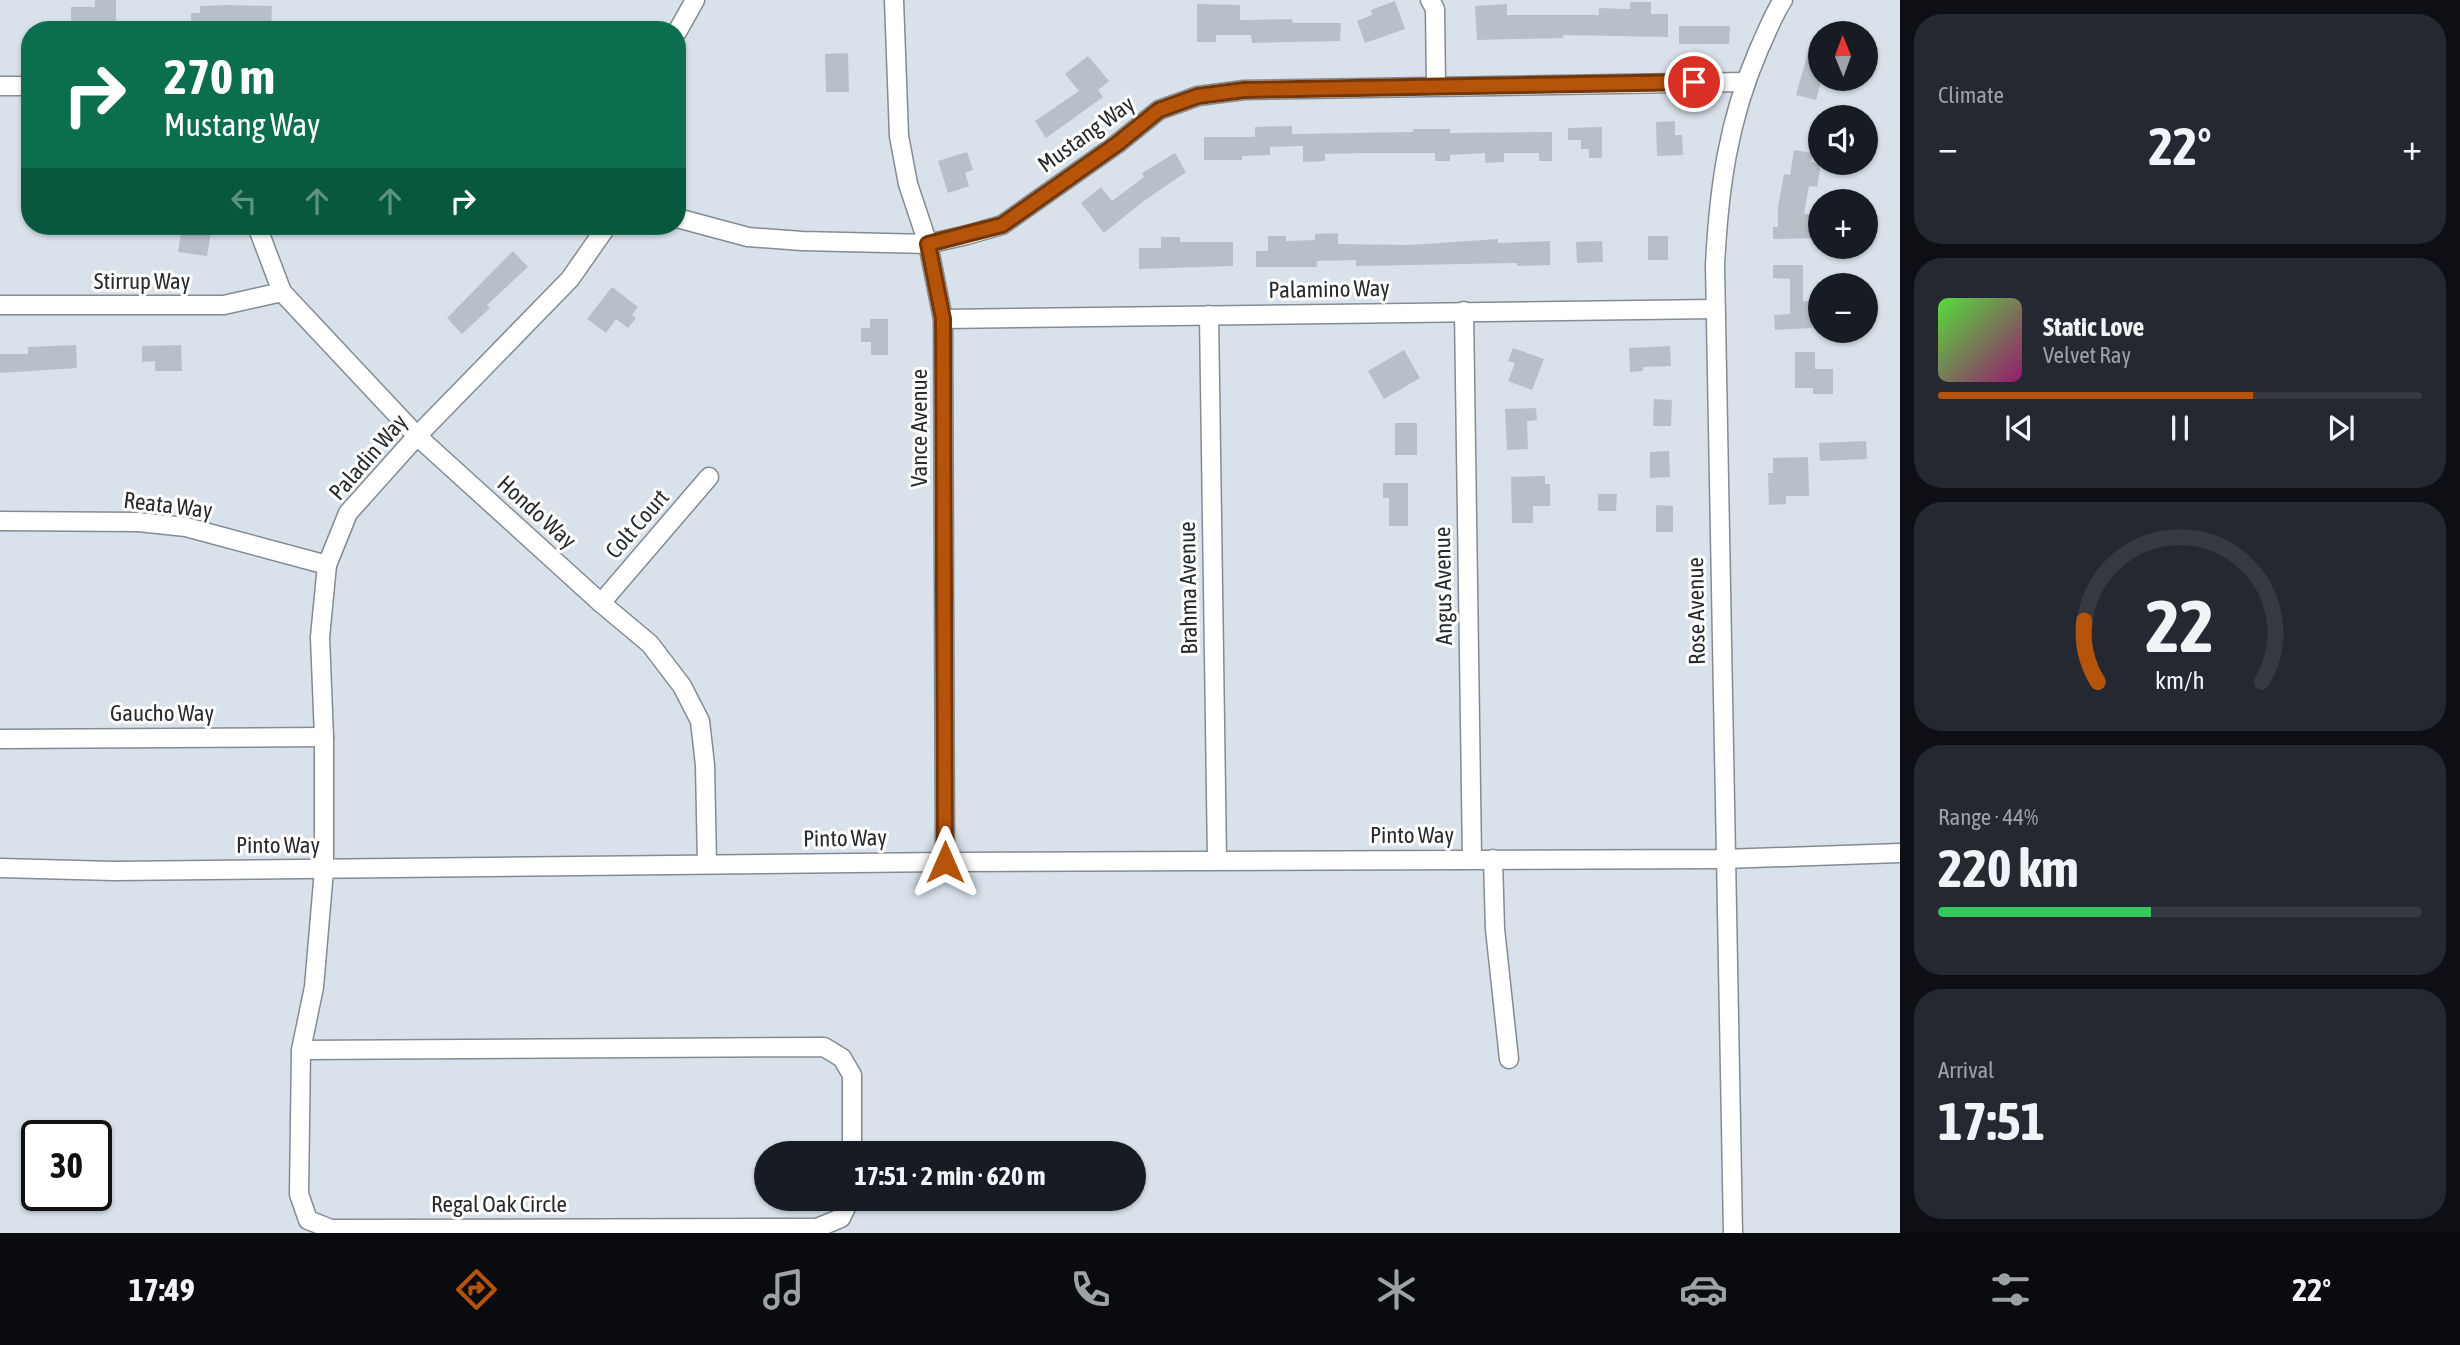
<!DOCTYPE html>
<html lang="en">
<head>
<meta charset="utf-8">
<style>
  body { margin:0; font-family:"Asap Condensed",sans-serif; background:#242831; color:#f1f3f6; height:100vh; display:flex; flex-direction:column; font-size:26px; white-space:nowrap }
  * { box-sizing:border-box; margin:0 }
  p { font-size:23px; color:#9ea1a6 }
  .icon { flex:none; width:38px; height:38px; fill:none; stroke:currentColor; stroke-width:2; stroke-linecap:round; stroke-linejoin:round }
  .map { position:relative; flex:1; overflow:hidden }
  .drawer { display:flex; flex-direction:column; gap:14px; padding:14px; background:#0d0f14; width:560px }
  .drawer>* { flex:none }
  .guide { position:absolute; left:21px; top:21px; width:665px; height:214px; border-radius:28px; box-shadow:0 2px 5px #0004; background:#0b6e4f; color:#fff; overflow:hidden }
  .needle { width:46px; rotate:359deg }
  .fabs { position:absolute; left:1808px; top:21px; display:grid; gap:14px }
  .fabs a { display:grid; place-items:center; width:70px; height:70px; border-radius:50%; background:#171b24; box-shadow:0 2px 5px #0004; font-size:35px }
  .speed { position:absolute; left:21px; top:1120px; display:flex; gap:14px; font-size:35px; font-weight:700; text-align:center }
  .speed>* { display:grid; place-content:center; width:91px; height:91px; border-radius:50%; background:#171b24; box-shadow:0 2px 5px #0004; line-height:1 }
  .speed .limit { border:4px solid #111; border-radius:10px; background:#fff; color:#111 }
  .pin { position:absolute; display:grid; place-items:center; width:60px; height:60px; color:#fff; margin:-30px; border:4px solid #fff; border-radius:50%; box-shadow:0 2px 7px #0007 }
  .me { position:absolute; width:77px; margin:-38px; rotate:0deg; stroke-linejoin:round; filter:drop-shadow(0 0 5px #0008) }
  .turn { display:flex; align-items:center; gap:24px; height:147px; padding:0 28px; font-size:32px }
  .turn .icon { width:91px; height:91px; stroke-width:2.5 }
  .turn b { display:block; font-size:49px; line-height:60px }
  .lanes { display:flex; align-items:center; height:66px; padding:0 28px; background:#0003; justify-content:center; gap:35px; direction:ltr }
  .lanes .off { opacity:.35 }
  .big { font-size:52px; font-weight:700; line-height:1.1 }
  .drawer .tile { flex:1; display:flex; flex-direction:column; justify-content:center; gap:10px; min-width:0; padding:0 24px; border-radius:28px; background:#242831 }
  .drawer .dial { align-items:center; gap:0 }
  .dial svg { height:182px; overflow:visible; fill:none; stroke:#363941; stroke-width:7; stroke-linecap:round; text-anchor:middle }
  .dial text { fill:#f1f3f6; stroke:none }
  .song { display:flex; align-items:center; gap:21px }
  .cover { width:84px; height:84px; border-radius:10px; background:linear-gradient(135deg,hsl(110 70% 55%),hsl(320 70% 35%)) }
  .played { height:7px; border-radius:4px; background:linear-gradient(90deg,#b45309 65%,#363941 65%) }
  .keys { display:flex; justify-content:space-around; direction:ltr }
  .heat { display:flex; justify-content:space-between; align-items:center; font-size:38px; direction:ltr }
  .charge { height:10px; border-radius:5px; background:linear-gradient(90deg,#34c759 44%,#363941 0) }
  .trip { position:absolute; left:754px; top:1141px; width:392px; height:70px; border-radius:35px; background:#171b24; box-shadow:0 2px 5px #0004; font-weight:700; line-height:70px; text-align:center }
  .tab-bar { display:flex; height:112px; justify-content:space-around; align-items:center; background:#090b0e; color:#9ea1a6 }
  .tab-bar .icon { width:49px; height:49px }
  .tab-bar .current { color:#b45309 }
  .tab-bar b { font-size:32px; color:#f1f3f6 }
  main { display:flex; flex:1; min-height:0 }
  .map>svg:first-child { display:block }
  .building { fill:#b7c0c8 }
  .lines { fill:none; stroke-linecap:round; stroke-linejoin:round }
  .minor-casing { stroke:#838b93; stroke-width:21 }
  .minor { stroke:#fff; stroke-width:18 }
  .route-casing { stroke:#753606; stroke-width:18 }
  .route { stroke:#b45309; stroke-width:12 }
  .labels { text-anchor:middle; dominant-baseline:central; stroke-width:6; stroke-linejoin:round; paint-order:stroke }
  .street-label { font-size:23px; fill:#282b2e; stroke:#fff }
</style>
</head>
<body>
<main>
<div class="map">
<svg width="1900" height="1233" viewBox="0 0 1900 1233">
  <rect width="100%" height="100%" fill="#d9e2eb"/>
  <g class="building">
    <path d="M95 0H116V30H71V7H95Z"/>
    <path d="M1395 1 1405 29 1365 43 1357 21 1372 15 1371 10Z"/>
    <path d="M1630 2H1651V14H1668V37L1563 35V38L1477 40 1475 6 1507 4V15H1599V8L1630 9Z"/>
    <path d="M1197 4 1240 5V20L1292 19 1293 23H1341L1340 41 1252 43 1251 35H1216V42H1197Z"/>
    <path d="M229 5 272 6 271 30H246V24L215 23V30H191V13H200V6Z"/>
    <path d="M1679 26H1730L1729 44H1679Z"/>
    <path d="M1808 52 1820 55V79H1822L1816 100 1796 95Z"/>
    <path d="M848 53 849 92H826L825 54Z"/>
    <path d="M1088 56 1109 81 1098 90 1103 97 1046 138 1035 121 1079 91 1065 74Z"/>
    <path d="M1675 121V135H1682L1683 155 1657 156 1656 122Z"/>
    <path d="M1292 126V134L1413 132V129H1450V133L1552 132V161H1539V153H1504V162L1485 163V153L1450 155V161H1435V153H1361L1325 154V161L1303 162V146L1270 147V155L1242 156V160H1204V137H1255V127Z"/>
    <path d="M1602 127V158H1589V149H1581V140H1568V128Z"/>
    <path d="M1794 150 1813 153 1811 162 1821 164 1817 187 1809 186 1804 214 1820 213V238L1773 239V227H1778V207L1784 174 1790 175Z"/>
    <path d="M967 152 973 170 965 173 969 186 948 193 938 161Z"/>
    <path d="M1175 153 1186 172 1141 203 1104 233 1081 203 1101 187 1112 201 1144 177 1142 173Z"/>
    <path d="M192 226H212L207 256 178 252 182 229 192 230Z"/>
    <path d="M1338 233V244L1409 245 1498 239V243L1550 241V265L1517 266V263L1356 266V260L1317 261V267H1256V251H1268V236H1286V241L1315 240V234Z"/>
    <rect x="1648" y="236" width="20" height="24"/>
    <path d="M1161 237H1180V242H1233V266L1139 269V248H1161Z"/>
    <path d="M1602 241 1603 262 1577 263 1576 242Z"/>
    <path d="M513 251 528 267 487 305 490 308 462 334 447 318Z"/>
    <path d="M1773 265H1803V301H1811L1812 328 1775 330 1774 315 1790 314V279L1773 278Z"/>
    <path d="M612 287 638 307 632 315 636 318 628 328 616 319 606 333 587 319Z"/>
    <path d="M870 319H888V355H871V342H861V328H870Z"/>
    <path d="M76 345 77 368 0 373V354H28V347Z"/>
    <path d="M181 345 182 371H155V361L142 362V346Z"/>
    <path d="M1670 346 1671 366 1643 367V371L1630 372 1629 348Z"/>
    <path d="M1513 348 1544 359 1532 390 1508 381 1515 363 1508 361Z"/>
    <path d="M1404 350 1420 378 1384 399 1368 371Z"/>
    <path d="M1795 352H1815V369H1833V394H1813V388H1795Z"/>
    <path d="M1654 399 1672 400 1671 426H1653Z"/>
    <path d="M1536 408 1537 420 1527 421 1528 449 1507 450 1505 409Z"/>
    <rect x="1395" y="423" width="22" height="32"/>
    <path d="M1866 441 1867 459 1820 461 1819 443Z"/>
    <path d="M1669 451 1670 477 1650 478V452Z"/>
    <path d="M1808 457 1809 496H1786V504L1769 505 1768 473H1773V458Z"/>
    <path d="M1545 476V484H1550V506H1533V523H1512L1511 477Z"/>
    <path d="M1383 483H1408V526H1389V498H1383Z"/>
    <path d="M1598 494H1617L1616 511H1598Z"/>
    <path d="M1656 505 1673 506V532H1656Z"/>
  </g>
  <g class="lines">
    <g class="minor-casing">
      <g id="minor">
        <path d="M894 0 899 136 908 184 928 244 943 319 945 862"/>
        <path d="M1430 0 1435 9 1436 86"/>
        <path d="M677 32 695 0"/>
        <path d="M0 86H30"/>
        <path d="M677 218 748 237 802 241 928 244 967 235 1002 225 1117 144 1159 110 1198 96 1244 90 1745 82"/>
        <path d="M257 226 282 292 417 436 601 603 650 644 682 686 700 721 705 765 707 864"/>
        <path d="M607 226 570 279 417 436 348 513 327 565 320 637 324 737V870L314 987 301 1050 299 1194 308 1220 331 1229 817 1228 841 1218 850 1199"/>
        <path d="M0 305H224L282 292"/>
        <path d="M1464 311 1472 859"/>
        <path d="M1209 315 1217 860"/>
        <path d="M943 319 1715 309"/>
        <path d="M0 521 138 522 186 527 327 565"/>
        <path d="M601 603 709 477"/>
        <path d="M0 739 324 737"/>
        <path d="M1493 859 1495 929 1509 1059"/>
        <path d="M0 868 114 871 945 862 1724 859 1900 853"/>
        <path d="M301 1050 824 1047 842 1058 852 1075V1153"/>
        <path d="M1733 1233 1715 265C1719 187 1728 121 1759 49 1767 32 1773 15 1783 0"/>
      </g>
    </g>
    <use href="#minor" class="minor"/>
  </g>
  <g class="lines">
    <g class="route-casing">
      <path id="route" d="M945 862 943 319 928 244 1002 225 1117 144 1159 110 1198 96 1244 90 1694 82"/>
    </g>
    <use href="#route" class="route"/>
  </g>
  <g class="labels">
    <g class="street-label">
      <text transform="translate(1086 134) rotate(-36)">Mustang Way</text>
      <text x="142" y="281">Stirrup Way</text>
      <text transform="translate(1329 289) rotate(-1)">Palamino Way</text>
      <text transform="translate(919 428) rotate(-90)">Vance Avenue</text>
      <text transform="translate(368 457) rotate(-49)">Paladin Way</text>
      <text transform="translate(168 505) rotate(7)">Reata Way</text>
      <text transform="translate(537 512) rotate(42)">Hondo Way</text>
      <text transform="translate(637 524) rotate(-49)">Colt Court</text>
      <text transform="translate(1443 586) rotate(-91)">Angus Avenue</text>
      <text transform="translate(1188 588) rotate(-91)">Brahma Avenue</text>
      <text transform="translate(1696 611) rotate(-91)">Rose Avenue</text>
      <text x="162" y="713">Gaucho Way</text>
      <text x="1412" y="835">Pinto Way</text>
      <text transform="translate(845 838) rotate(-1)">Pinto Way</text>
      <text x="278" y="845">Pinto Way</text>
      <text x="499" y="1204">Regal Oak Circle</text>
    </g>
  </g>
</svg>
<div class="fabs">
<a><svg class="needle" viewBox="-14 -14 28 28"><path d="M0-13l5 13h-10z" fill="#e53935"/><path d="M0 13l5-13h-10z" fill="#9ea1a6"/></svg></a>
<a><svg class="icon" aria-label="sound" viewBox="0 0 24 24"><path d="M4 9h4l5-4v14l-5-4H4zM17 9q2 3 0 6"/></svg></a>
<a>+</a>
<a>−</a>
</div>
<div class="speed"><div class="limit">30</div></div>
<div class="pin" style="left:1694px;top:82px;background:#d93025"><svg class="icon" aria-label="arrive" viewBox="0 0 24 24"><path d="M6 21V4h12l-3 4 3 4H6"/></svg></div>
<svg class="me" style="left:945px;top:862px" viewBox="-20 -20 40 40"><path d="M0-17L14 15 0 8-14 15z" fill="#b45309" stroke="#fff" stroke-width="4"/></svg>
<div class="trip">17:51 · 2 min · 620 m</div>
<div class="guide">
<div class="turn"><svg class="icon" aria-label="right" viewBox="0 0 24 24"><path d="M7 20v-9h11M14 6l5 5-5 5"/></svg><div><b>270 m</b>Mustang Way</div></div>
<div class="lanes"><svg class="icon off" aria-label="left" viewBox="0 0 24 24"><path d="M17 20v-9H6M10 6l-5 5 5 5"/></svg><svg class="icon off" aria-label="ahead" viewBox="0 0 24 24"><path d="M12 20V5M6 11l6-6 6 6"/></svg><svg class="icon off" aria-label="ahead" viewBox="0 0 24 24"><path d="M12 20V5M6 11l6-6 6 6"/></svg><svg class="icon" aria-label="right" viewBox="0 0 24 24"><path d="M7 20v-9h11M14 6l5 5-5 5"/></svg></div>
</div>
</div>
<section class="drawer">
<div class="tile"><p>Climate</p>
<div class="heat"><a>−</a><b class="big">22°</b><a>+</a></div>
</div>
<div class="tile">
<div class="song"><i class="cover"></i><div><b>Static Love</b><p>Velvet Ray</p></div></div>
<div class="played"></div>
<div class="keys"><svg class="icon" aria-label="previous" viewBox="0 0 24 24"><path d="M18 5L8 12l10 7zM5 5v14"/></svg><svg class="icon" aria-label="pause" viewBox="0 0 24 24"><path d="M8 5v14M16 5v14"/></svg><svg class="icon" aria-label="next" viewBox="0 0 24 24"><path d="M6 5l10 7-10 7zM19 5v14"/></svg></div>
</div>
<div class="tile dial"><svg viewBox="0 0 100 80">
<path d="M14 69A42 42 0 1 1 86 69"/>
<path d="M14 69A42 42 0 0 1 8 42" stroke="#b45309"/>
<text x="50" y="56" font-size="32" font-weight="700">22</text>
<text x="50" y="72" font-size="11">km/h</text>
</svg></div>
<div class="tile"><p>Range · 44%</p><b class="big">220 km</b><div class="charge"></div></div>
<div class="tile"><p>Arrival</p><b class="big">17:51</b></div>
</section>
</main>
<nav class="tab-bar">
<b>17:49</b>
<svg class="icon current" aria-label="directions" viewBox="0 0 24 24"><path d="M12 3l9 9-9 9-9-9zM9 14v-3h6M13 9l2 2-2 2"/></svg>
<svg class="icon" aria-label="music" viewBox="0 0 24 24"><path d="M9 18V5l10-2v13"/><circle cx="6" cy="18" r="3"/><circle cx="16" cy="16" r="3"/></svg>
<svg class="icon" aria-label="phone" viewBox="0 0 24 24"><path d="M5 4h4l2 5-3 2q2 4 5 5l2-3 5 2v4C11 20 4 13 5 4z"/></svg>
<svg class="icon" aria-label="climate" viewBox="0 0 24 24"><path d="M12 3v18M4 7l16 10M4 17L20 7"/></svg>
<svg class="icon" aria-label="car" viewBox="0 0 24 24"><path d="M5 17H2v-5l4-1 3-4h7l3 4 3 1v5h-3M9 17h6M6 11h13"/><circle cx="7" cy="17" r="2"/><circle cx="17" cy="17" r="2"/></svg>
<svg class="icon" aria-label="filters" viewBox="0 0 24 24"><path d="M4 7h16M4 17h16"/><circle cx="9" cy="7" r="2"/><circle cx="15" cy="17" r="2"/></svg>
<b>22°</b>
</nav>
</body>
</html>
